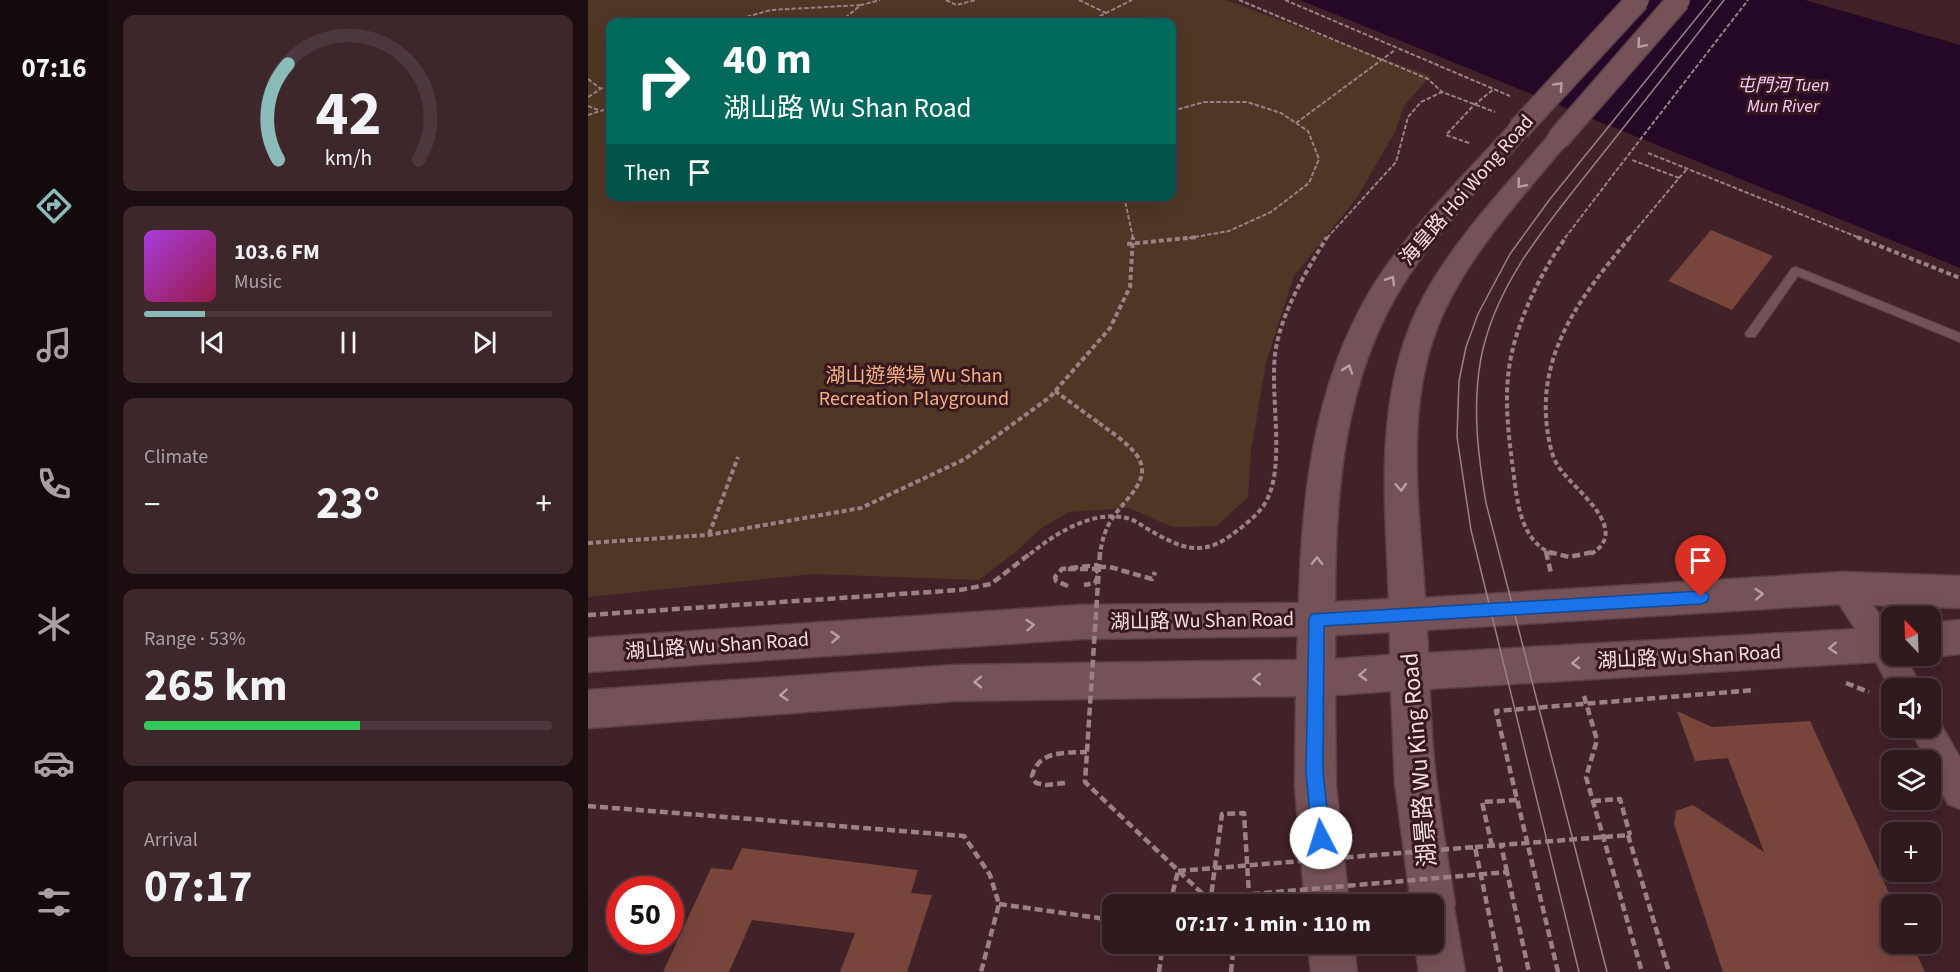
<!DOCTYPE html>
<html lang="en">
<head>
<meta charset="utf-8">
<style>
  body { margin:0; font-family:"Source Sans 3","Noto Sans TC",sans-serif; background:#3d272b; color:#f1f3f6; height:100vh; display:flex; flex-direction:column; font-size:22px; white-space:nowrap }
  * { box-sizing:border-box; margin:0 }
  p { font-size:20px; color:#a8a1a4 }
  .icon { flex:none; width:33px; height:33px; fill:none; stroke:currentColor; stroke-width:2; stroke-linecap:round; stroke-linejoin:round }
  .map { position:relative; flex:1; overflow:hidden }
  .side { display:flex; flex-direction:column; gap:15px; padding:15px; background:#1b0e10; width:480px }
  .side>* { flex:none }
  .hud { position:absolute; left:18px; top:18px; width:570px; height:183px; border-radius:12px; box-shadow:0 6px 24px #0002,0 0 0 2px #4c383c; background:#00695c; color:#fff; overflow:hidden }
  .needle { width:39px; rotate:337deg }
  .fabs { position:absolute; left:1293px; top:606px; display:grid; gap:12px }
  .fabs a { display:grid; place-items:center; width:60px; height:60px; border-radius:12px; background:#311a1e; box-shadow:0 6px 24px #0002,0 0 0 2px #4c383c; font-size:30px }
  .speed { position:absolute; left:18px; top:876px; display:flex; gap:12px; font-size:30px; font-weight:700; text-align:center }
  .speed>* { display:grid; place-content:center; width:78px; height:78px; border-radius:50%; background:#311a1e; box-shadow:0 6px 24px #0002,0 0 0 2px #4c383c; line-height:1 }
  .speed .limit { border:9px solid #d22; background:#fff; color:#111 }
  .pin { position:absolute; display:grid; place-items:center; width:51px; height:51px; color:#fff; margin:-62px -26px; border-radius:50% 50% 50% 0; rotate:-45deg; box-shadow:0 0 6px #0007 }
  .pin .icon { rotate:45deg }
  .me { position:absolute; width:66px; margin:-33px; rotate:355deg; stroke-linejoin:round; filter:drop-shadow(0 0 4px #0008) }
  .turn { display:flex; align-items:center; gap:21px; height:126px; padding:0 18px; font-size:27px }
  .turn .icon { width:78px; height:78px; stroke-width:2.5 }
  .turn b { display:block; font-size:42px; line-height:51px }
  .then { display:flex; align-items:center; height:57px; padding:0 18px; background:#0003; gap:12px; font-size:22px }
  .big { font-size:45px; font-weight:700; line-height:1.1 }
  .side .card { flex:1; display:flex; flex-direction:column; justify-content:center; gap:9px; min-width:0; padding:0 21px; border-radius:12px; background:#3d272b }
  .side .dial { align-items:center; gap:0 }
  .dial svg { height:156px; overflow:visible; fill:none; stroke:#4c383c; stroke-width:7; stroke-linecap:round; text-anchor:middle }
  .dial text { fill:#f1f3f6; stroke:none }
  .song { display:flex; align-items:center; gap:18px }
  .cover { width:72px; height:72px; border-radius:9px; background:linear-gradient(135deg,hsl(280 70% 55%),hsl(340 70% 35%)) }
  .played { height:6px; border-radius:3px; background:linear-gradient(90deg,#8bbbb9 15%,#4c383c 15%) }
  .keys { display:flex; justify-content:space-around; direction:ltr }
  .heat { display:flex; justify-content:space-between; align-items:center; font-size:33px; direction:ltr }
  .charge { height:9px; border-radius:4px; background:linear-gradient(90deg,#34c759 53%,#4c383c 0) }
  .trip { position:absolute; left:514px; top:894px; width:342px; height:60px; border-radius:12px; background:#311a1e; box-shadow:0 6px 24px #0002,0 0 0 2px #4c383c; font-weight:700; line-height:60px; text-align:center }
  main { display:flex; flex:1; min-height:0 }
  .tabs { display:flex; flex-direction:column; width:108px; justify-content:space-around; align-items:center; background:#140a0c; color:#a8a1a4 }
  .tabs .icon { width:42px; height:42px }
  .tabs .active { color:#8bbbb9 }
  .tabs b { font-size:27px; color:#f1f3f6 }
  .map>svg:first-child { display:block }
  .green { fill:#503624; fill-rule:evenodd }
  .water { fill:#250728 }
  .building { fill:#78453b }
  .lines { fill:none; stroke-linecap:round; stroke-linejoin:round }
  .service-casing { stroke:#5b4147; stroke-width:2 }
  .minor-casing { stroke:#5b4147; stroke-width:3 }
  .tertiary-casing { stroke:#5b4147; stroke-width:3 }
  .secondary-casing { stroke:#5b4147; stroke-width:3 }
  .path-far2 { stroke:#9b8185; stroke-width:2; stroke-dasharray:4.5 2; stroke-linecap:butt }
  .path-far1 { stroke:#9b8185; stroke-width:4; stroke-dasharray:5 3; stroke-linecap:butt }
  .path { stroke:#9b8185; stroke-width:4.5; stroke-dasharray:8 4; stroke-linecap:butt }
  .service { fill:#755257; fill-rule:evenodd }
  .minor { fill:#755257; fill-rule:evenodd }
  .tertiary { fill:#755257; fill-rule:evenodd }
  .secondary { fill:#755257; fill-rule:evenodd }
  .tram { stroke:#9a8084; stroke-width:1.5 }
  .secondary-bridge-casing { stroke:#5b4147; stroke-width:25; stroke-linecap:butt }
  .path-bridge-far2 { stroke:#9b8185; stroke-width:2; stroke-dasharray:4.5 2; stroke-linecap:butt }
  .path-bridge-far1 { stroke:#9b8185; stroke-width:4; stroke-dasharray:5 3; stroke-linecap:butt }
  .path-bridge { stroke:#9b8185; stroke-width:4.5; stroke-dasharray:8 4; stroke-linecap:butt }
  .secondary-bridge { stroke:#755257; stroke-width:22 }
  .oneway { stroke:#ba9fa2 }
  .route { fill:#1a73e8; stroke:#114b97; stroke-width:1.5 }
  .labels { text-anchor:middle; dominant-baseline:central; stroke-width:6; stroke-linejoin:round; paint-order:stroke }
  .far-water-label { font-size:18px; font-style:italic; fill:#f8cbfc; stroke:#36181e }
  .street-label { font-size:20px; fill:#f3dee0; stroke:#36181e }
  .park-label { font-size:20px; fill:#f8b183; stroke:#36181e }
  .near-street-label { font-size:24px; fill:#f3dee0; stroke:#36181e }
</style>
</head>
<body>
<main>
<nav class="tabs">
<b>07:16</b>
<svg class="icon active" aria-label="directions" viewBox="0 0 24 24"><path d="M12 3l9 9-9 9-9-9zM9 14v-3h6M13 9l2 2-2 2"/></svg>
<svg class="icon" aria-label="music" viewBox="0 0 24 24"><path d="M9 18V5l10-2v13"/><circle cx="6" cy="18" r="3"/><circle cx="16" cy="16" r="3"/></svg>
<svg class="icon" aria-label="phone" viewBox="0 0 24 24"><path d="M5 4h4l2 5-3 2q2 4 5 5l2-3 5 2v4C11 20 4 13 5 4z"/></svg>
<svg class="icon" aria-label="climate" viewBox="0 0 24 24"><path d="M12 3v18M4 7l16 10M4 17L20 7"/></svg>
<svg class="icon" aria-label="car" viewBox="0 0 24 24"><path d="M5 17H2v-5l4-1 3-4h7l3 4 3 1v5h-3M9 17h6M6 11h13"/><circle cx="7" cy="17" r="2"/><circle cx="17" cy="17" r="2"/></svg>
<svg class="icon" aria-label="filters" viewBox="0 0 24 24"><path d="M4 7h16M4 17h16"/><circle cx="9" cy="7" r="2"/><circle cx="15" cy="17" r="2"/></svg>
</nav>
<section class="side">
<div class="card dial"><svg viewBox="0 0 100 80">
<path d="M14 69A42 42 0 1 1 86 69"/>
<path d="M14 69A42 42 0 0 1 19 20" stroke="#8bbbb9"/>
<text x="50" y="56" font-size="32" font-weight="700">42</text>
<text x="50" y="72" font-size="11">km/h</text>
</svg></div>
<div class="card">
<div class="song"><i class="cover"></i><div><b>103.6 FM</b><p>Music</p></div></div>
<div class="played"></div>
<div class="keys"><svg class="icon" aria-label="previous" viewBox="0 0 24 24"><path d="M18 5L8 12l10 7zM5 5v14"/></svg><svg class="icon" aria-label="pause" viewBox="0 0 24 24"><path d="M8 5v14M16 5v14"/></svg><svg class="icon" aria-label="next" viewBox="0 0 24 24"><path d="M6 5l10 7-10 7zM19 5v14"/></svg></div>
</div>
<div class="card"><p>Climate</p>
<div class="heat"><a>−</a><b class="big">23°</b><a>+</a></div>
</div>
<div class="card"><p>Range · 53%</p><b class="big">265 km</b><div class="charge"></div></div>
<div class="card"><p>Arrival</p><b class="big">07:17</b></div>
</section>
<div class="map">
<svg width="1372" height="972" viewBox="0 0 1372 972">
  <rect width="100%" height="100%" fill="#412228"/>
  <path class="green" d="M0 0H638L842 76 816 106 807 132 768 199 706 276 678 363 663 451 660 497 629 526 584 527 541 508 481 512 452 529 430 550 391 580 225 574 0 597ZM584 22V196H22V22Z"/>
  <path class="water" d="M712 0H1217L1372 45V268Z"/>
  <g class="building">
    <path d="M1123 230 1185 256 1144 310 1080 281Z"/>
    <path d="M1089 711 1124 727 1222 721 1306 904H1304V944H1324L1337 972H1135L1086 824 1088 811 1105 805 1176 852 1140 758 1107 761Z"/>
    <path d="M154 848 330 870 323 893 344 895 319 972H252L267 933 164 920 141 972H75L123 868 144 870Z"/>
  </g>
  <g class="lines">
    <g class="service-casing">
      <path id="service" d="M1208 267 1372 333V342L1210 276 1167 337H1159L1157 334 1159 331 1204 268Z"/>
    </g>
    <g class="minor-casing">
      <g id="minor">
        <path d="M1256 575 1266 579 1304 632V656H1317L1334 688H1304V692L1284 655 1241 588 1246 579Z"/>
        <path d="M1342 714 1349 717 1372 758V809L1360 804 1342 770V760H1338L1322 728H1342Z"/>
      </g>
    </g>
    <g class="tertiary-casing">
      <g id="tertiary">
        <path d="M1256 572 1372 576V608L1256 604 819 631 806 627 801 615 806 603 819 599Z"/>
        <path d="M1372 620V654L1342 657 1338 656H1342V623Z"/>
        <path d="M1304 627V656H1317L1304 661 822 690 809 685 803 672 809 659 822 654Z"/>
      </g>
    </g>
    <g class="secondary-casing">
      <g id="secondary">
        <path d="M931 122 939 124 943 129C931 145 917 159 903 174 879 201 855 228 833 258 758 357 747 481 747 602L801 599C797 497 785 390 836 296 869 236 918 186 962 134L970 132 978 134 982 139 978 144C934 198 883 251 854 316 815 404 831 505 837 598 841 652 841 706 846 761 851 809 859 856 867 904L866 908 877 972H831L827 944H846V904H823L807 783 803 691 747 695 748 786 761 904H717L707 786 708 696 367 701 0 728V690L367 665 709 660 710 636 493 639 0 672V638L493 605 711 603C714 485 728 367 797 268 834 216 880 171 923 124ZM802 632V655L747 659V635Z"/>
        <path d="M720 944H766L769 972H723Z"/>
      </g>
    </g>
    <g class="path-far2">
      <path d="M358 0 368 5 388 0"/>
      <path d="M491 0 518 13"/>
      <path d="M651 0 840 79 854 92 907 112"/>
      <path d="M697 0 922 96"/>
      <path d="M140 22 183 10 273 5"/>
      <path d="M252 22 273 5 292 0"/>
      <path d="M500 22 544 0"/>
      <path d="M0 79 13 89"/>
      <path d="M0 97 22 83"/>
      <path d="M0 106 10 110"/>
      <path d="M584 111 616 102H659L693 113 720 131 731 159 721 183 683 212 641 231 601 238"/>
      <path d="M0 115 22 108"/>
      <path d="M708 123 807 50"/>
      <path d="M881 143 858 135 886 105 906 89"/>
      <path d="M1060 153 1272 238"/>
      <path d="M1091 178 1099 169"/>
      <path d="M536 196 545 238"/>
      <path d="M739 238 808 162 820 117 833 102 854 92"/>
      <path d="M977 238 1028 171"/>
      <path d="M1041 238 1091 178 1044 160"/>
    </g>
    <g class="path-far1">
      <path d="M1269 237 1372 278"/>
      <path d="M539 244 610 237"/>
      <path d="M467 391 511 423"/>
      <path d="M121 534 150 457"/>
      <path d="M0 543 120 535 273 508 377 459 462 397 522 328 542 287 545 237"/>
      <path d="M958 551 959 554"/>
      <path d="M442 554C468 533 507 508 542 519 548 521 553 525 558 528 588 545 610 559 642 536 654 527 667 518 676 505 700 468 680 392 688 348 695 309 719 270 739 237"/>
      <path d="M965 554C929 540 929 494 924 462 919 422 915 384 926 344 937 305 955 270 978 237"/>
      <path d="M1003 554C1044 530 987 490 973 470 967 463 964 454 962 445 943 359 991 299 1042 237"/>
    </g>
    <g class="path">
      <path d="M958 552 963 573"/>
      <path d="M961 552 981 557 1005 552"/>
      <path d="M510 567H522L564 579 567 572"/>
      <path d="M480 569H507L511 573 507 583 496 585"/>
      <path d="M480 586 468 581 467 577 474 569 510 565"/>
      <path d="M0 615 372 590 403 584 444 552"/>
      <path d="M1258 683 1281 692"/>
      <path d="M996 696 1009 740 998 777 1054 972"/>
      <path d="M477 783 458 785 448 783 444 776C451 750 476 753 499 752"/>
      <path d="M1005 801 1032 799 1042 835"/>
      <path d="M0 806 376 836 402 875 411 904 393 972"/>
      <path d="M1040 835 1081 972"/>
      <path d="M904 846 894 802 929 800"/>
      <path d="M887 847 913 845"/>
      <path d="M411 904 525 920"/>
      <path d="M582 904 590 871"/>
      <path d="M622 904 634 814 656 813 661 895"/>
      <path d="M571 972 575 944"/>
      <path d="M643 972 646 944"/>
      <path d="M970 972 908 711 1167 690"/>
    </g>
    <use href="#service" class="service"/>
    <use href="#minor" class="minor"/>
    <use href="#tertiary" class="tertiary"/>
    <use href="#secondary" class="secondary"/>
    <g class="tram">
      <path d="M991 972 883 530 869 437 871 381 878 347 890 314 922 254 962 199 1123 0"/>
      <path d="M1019 972 898 503C890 455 884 407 893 358 908 281 962 221 1009 161 1052 107 1094 54 1136 0"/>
    </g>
    <g class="secondary-bridge-casing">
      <g id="secondary-bridge">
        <path d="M931 129 1050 0"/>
        <path d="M970 139 1091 0"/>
      </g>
    </g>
    <path class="path-bridge-far2" d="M1028 171 1160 0"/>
    <path class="path-bridge-far1" d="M511 423C523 432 537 441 547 453 568 478 537 498 524 519 517 529 514 541 512 554"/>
    <g class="path-bridge">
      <path d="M512 552 497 782 619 898 919 872 941 972"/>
      <path d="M590 871 887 847 913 972"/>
      <path d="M919 872 913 845 1042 835"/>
    </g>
    <use href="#secondary-bridge" class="secondary-bridge"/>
  </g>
  <defs><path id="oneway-chevron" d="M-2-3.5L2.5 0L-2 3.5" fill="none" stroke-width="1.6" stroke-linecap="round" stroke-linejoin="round" transform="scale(1.5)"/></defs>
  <g class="oneway">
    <use href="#oneway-chevron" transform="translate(1053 44) rotate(131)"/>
    <use href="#oneway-chevron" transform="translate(971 86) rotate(-47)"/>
    <use href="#oneway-chevron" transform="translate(933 184) rotate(129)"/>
    <use href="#oneway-chevron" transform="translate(803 280) rotate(-59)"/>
    <use href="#oneway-chevron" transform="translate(760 369) rotate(-71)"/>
    <use href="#oneway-chevron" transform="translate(813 487) rotate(87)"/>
    <use href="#oneway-chevron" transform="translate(729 561) rotate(-89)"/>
    <use href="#oneway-chevron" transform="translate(1171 594) rotate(-4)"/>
    <use href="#oneway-chevron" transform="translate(442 625) rotate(-4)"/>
    <use href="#oneway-chevron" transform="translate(247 637) rotate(-4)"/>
    <use href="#oneway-chevron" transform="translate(1245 648) rotate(177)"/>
    <use href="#oneway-chevron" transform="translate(988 663) rotate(177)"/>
    <use href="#oneway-chevron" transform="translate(775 675) rotate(177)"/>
    <use href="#oneway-chevron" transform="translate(669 679) rotate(179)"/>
    <use href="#oneway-chevron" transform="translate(390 682) rotate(179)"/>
    <use href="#oneway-chevron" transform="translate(196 695) rotate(176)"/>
  </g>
  <path class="route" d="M1113 591 1119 593 1121 597 1119 602 1113 604 736 626 735 771 742 838 739 844 733 847 727 844 724 838 718 771 721 619 723 614Z"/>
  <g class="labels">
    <g class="far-water-label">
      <text x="1195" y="85">屯門河 Tuen<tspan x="1195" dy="21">Mun River</tspan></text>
    </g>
    <g class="street-label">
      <text transform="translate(879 190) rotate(-49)">海皇路 Hoi Wong Road</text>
      <text transform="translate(614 621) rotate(-1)">湖山路 Wu Shan Road</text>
      <text transform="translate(129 646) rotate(-4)">湖山路 Wu Shan Road</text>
      <text transform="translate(1101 657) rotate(-3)">湖山路 Wu Shan Road</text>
    </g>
    <g class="park-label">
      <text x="326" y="376">湖山遊樂場 Wu Shan<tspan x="326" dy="23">Recreation Playground</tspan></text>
    </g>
    <g class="near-street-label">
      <text transform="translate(831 760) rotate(-95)">湖景路 Wu King Road</text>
    </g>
  </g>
</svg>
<div class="fabs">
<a><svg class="needle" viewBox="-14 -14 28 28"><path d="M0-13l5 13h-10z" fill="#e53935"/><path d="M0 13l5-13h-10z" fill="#a8a1a4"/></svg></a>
<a><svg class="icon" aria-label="sound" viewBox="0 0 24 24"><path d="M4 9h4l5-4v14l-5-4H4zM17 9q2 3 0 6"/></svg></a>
<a><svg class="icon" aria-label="layers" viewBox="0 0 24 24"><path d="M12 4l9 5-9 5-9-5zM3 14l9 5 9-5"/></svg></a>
<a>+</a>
<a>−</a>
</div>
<div class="speed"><div class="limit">50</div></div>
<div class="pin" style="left:1113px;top:597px;background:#d93025"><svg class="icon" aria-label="arrive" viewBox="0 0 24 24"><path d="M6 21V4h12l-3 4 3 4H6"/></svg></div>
<svg class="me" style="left:733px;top:838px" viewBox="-20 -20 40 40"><circle r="19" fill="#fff"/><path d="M0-13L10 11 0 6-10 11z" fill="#1a73e8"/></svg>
<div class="trip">07:17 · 1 min · 110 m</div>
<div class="hud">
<div class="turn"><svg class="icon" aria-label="right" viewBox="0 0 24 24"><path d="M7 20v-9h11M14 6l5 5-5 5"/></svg><div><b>40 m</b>湖山路 Wu Shan Road</div></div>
<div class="then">Then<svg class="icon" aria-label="arrive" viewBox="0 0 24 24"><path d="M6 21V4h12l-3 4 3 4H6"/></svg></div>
</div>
</div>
</main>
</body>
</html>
